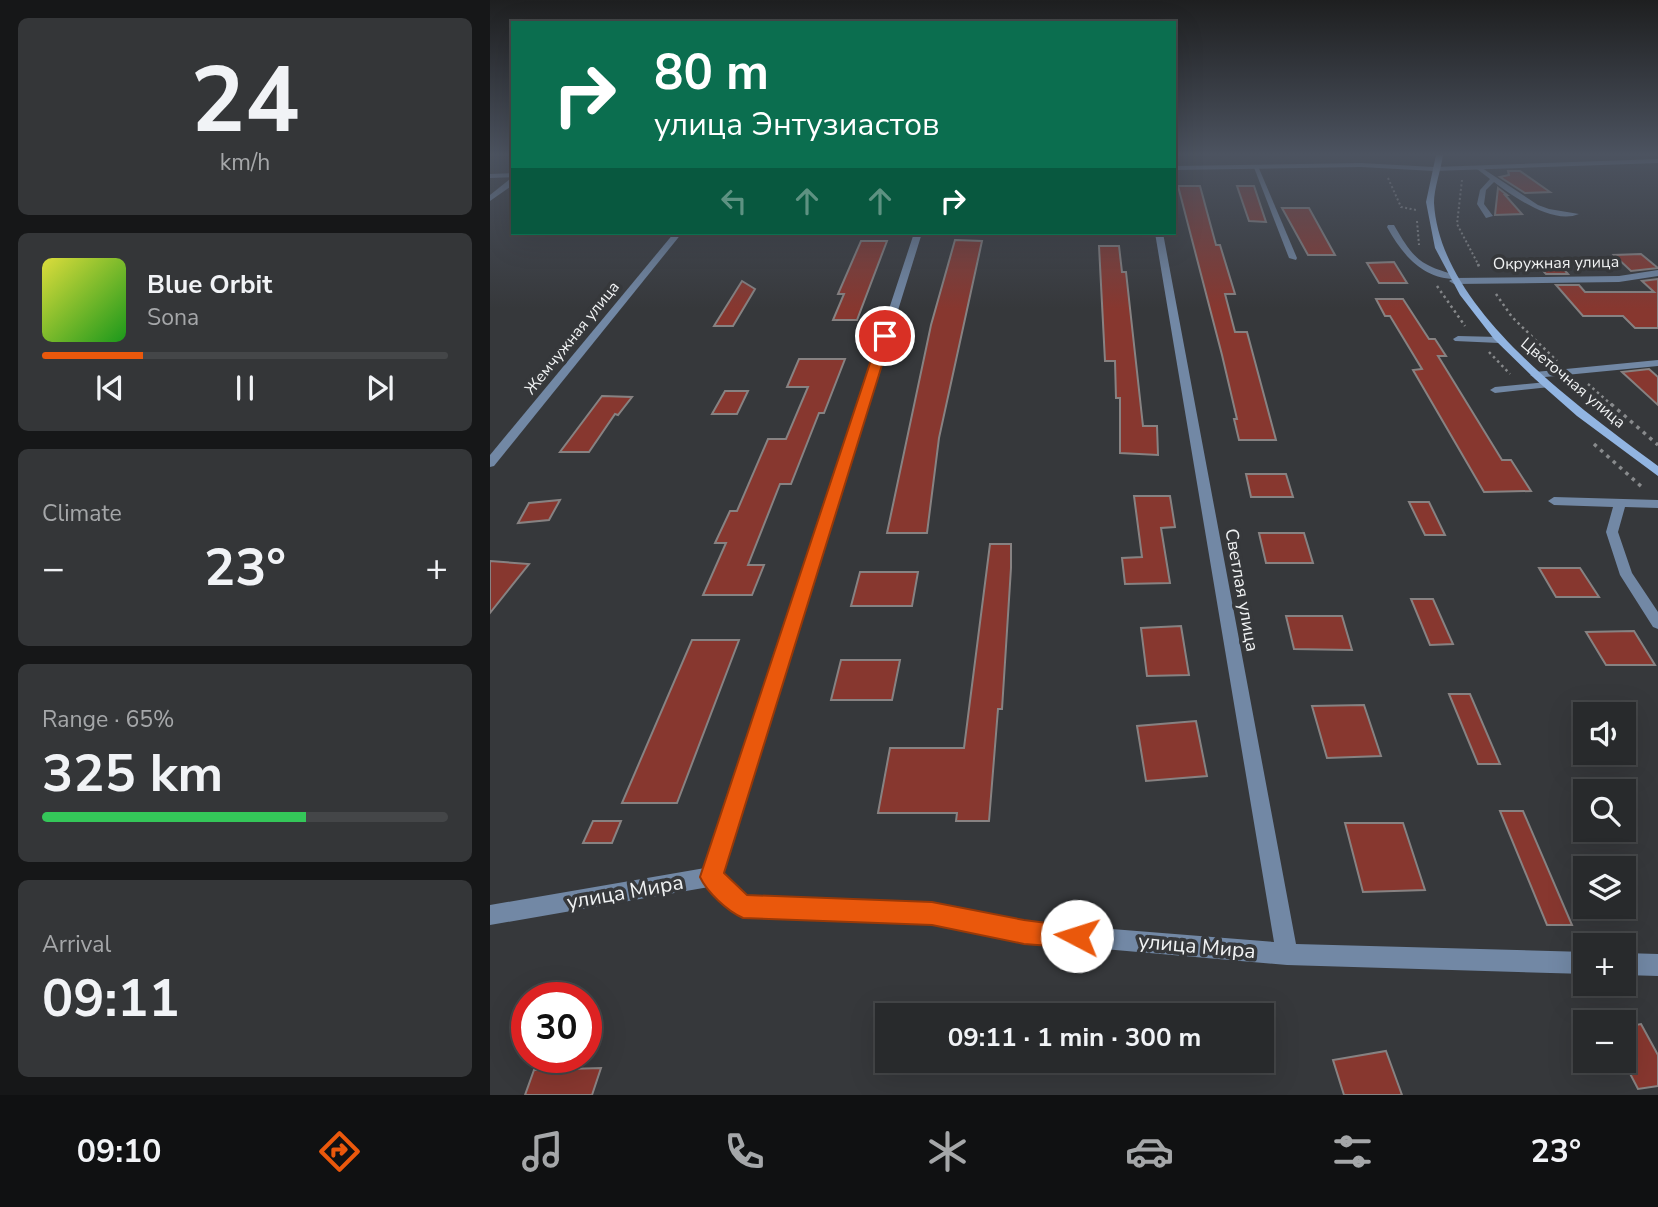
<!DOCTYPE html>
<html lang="en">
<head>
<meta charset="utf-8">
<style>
  body { margin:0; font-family:"Nunito Sans",sans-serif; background:#343638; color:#f1f3f6; height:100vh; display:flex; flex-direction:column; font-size:26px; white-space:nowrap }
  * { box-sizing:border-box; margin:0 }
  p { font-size:23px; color:#a5a7a9 }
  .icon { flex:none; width:38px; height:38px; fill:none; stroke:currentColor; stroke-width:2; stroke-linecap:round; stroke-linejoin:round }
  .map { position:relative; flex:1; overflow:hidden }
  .drawer { display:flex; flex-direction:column; gap:18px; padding:18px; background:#161718; width:490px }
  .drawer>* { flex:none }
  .banner { position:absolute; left:21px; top:21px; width:665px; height:214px; border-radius:0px; box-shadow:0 7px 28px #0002,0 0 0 2px #444648; background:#0b6e4f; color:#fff; overflow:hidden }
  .tools { position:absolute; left:1083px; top:702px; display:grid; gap:14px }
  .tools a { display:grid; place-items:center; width:63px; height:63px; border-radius:0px; background:#282a2c; box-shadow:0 7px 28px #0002,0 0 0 2px #444648; font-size:35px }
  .speed { position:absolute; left:21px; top:982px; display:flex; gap:14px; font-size:35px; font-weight:700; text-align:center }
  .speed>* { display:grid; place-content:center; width:91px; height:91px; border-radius:50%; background:#282a2c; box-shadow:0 7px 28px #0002,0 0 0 2px #444648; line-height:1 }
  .speed .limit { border:10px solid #d22; background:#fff; color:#111 }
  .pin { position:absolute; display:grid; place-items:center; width:60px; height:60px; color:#fff; margin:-30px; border:4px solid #fff; border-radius:50%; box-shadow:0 2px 7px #0007 }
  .me { position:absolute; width:77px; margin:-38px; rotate:275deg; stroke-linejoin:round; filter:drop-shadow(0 0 5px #0008) }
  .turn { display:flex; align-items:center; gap:24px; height:147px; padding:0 28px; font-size:32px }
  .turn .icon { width:91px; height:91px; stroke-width:2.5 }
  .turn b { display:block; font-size:49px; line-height:60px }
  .lanes { display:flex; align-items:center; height:66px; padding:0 28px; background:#0003; justify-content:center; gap:35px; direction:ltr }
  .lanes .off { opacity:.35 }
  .big { font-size:52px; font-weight:700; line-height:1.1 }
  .drawer .tile { flex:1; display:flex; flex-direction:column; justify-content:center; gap:10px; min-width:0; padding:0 24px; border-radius:10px; background:#343638 }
  .drawer .dial { align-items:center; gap:0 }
  .dial b { font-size:91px; line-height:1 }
  .song { display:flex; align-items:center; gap:21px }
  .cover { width:84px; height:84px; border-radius:10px; background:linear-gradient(135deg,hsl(60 70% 55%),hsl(120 70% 35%)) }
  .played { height:7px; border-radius:4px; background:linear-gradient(90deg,#ea580c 25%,#444648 25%) }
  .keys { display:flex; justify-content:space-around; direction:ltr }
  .heat { display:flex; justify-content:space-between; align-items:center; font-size:38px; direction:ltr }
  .charge { height:10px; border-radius:5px; background:linear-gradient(90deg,#34c759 65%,#444648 0) }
  .trip { position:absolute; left:385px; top:1003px; width:399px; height:70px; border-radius:0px; background:#282a2c; box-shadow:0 7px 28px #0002,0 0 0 2px #444648; font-weight:700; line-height:70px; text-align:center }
  .tabs { display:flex; height:112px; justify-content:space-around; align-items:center; background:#101112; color:#a5a7a9 }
  .tabs .icon { width:49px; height:49px }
  .tabs .active { color:#ea580c }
  .tabs b { font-size:32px; color:#f1f3f6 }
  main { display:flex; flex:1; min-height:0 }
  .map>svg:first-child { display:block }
  .building { fill:#87372f; stroke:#878282; stroke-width:2 }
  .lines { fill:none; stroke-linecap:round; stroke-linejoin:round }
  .path-far2 { stroke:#888a8c; stroke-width:2; stroke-dasharray:2 2.5; stroke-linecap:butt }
  .path-far1 { stroke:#888a8c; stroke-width:2.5; stroke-dasharray:2.5 3.5; stroke-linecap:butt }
  .path { stroke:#888a8c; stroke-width:3.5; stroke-dasharray:3.5 5; stroke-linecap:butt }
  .lane { fill:#7288a5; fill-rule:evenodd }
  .street { fill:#7288a5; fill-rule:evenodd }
  .secondary { fill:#92b5e2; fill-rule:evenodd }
  .route { fill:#ea580c; stroke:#983908; stroke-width:2 }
  .labels { text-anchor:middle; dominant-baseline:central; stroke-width:7; stroke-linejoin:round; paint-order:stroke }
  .far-street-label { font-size:16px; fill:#f0f2f3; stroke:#36383b }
  .street-label { font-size:18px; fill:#f0f2f3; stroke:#36383b }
  .near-street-label { font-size:21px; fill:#f0f2f3; stroke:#36383b }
</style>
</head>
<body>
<main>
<section class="drawer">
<div class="tile dial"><b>24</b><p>km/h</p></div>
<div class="tile">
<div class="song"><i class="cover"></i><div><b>Blue Orbit</b><p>Sona</p></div></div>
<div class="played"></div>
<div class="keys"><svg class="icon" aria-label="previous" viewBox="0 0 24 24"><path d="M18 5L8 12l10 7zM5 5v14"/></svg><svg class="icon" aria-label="pause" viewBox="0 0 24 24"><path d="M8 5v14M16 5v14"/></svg><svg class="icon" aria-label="next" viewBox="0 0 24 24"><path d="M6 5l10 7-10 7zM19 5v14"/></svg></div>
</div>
<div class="tile"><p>Climate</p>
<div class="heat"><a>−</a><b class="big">23°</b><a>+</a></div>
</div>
<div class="tile"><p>Range · 65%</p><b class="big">325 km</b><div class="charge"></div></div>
<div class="tile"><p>Arrival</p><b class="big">09:11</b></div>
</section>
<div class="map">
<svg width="1168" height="1095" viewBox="0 0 1168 1095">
  <rect width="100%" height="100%" fill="#36383b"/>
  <g class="building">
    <path d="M1018 171H1030L1060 192 1035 193 1010 177 1019 175Z"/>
    <path d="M688 186H710L726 245H730L745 294H735L745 332H757L786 440H749L744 419H747L732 355Z"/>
    <path d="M747 186H764L776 222 759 221Z"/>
    <path d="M1008 188 1017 195H1015L1032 214 1005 215Z"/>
    <path d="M792 208H819L845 255H818Z"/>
    <path d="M465 240 492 241 449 438 437 533H397L441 325Z"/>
    <path d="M371 241H397L367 320H343L354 294H348Z"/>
    <path d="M609 246H629L632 272H636L653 426H667L668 455 630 453V398H626L625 361H615Z"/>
    <path d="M1151 254 1168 268 1141 271 1124 255Z"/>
    <path d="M1067 261 1078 274H1056L1045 262Z"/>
    <path d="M904 262 917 283H889L877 263Z"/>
    <path d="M1168 279V328H1145L1133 316H1093L1066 285H1089L1095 292H1164L1152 281Z"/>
    <path d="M252 281 265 289 243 326H224Z"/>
    <path d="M886 299H913L939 339H945L956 356H948L1012 460H1021L1041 491 994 492 923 370 932 369 900 316H895Z"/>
    <path d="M309 359H355L334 413H329L301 484H290L258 565H274L262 595H213L236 543H225L240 511H247L278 439H296L318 387H297Z"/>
    <path d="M1159 369 1168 377V405L1132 372Z"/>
    <path d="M235 391H258L247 414H222Z"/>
    <path d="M112 396 142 397 128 415 125 414 99 452H70Z"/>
    <path d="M756 474H796L803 497H761Z"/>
    <path d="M644 496H680L685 527 671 528 680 583 635 584 632 558 652 557Z"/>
    <path d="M70 500 59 520 28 523 39 503Z"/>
    <path d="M919 502H939L955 535H935Z"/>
    <path d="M769 533H814L823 563H776Z"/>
    <path d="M500 544H521V568L512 709H508L499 821H466L467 813H388L400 748H474Z"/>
    <path d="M0 561 39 564 0 613Z"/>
    <path d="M1049 568H1090L1109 597H1066Z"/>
    <path d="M370 572H428L422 606H361Z"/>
    <path d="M921 599H943L963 644 940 645Z"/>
    <path d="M796 616H852L862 650 804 649Z"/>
    <path d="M691 626 699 675 657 676 651 628Z"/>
    <path d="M1144 631 1165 665H1116L1096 632Z"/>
    <path d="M202 640H249L187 803H132Z"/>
    <path d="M351 660H410L402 700H341Z"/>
    <path d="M959 694H980L1010 764H988Z"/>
    <path d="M874 705 891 756 837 758 822 706Z"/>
    <path d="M706 721 717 776 656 781 647 726Z"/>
    <path d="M1010 811H1033L1082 925H1057Z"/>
    <path d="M103 821H131L122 843H93Z"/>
    <path d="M855 823H913L935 890 873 892Z"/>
    <path d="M1151 1024 1168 1055V1086L1148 1089 1134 1062V1027Z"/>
    <path d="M896 1051 912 1095H854L843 1060Z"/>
    <path d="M111 1068 102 1095H35L44 1070Z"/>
  </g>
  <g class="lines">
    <g class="path-far2">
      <path d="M898 178 911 207 926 210"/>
      <path d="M972 180 967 224 989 266"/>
      <path d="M927 221 929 245"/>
    </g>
    <g class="path-far1">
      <path d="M988 264 989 267"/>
      <path d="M947 286 975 326"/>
      <path d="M1006 294 1022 317 1067 361"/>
      <path d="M999 352 1020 374"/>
      <path d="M1098 384 1123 406"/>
    </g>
    <g class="path">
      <path d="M1121 404 1168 445"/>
      <path d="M1104 444 1153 488"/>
    </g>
    <g class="lane">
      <path d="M763 165 768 166 807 258 806 260 799 258Z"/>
      <path d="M989 166 1048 205 1059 209 1089 214C1063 225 1024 197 1004 182L996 190 994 204 1003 216 996 218 987 204 990 190 1000 179 987 169V167Z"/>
      <path d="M898 225H904C923 258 929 265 966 275V279C932 279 912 254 897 227Z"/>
      <path d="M968 336 1009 337 1014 340 1009 343 965 341 963 339Z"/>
      <path d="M1168 360V366L1045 378 1040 375 1045 372Z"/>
      <path d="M1057 382 1062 385 1060 387 1005 393 1000 390 1005 387Z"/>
      <path d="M1064 497 1168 500V508L1135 507 1128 532 1142 573 1168 612V629L1163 627 1130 575 1116 532 1123 507 1064 505 1058 501Z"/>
    </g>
    <g class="street">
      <path d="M1168 159V163L944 171 871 167 684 170V166L871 163 944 167Z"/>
      <path d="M23 173V177L0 178V174Z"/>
      <path d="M20 179H23V185L0 201V195Z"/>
      <path d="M184 233H192L4 466 0 467V455Z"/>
      <path d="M424 233H432L233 874 257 896 442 903 534 922 784 942 665 233H673L806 944 1096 952V974L797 965 534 942 442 923 253 916 246 913 219 887 0 925V905L215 868Z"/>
      <path d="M1168 270V276L1129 282 964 284 959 281 964 278 1129 276Z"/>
      <path d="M1134 953 1168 954V976L1134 975Z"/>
    </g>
    <path class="secondary" d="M946 155H953C951 170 944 188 944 203 950 310 1089 407 1168 466V476L1087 416 1045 379 1004 339 970 295 945 248 936 202Z"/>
  </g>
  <linearGradient id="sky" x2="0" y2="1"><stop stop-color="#1e1f20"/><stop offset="0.5" stop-color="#4c5360"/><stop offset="1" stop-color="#4c5360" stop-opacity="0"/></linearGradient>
  <rect width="1168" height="309" fill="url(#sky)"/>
  <path class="route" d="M395 332 401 336 234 873 257 895 442 902 534 920 595 928 598 936 595 945 587 948 534 944 442 925 253 918C237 911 217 892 210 877L389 336Z"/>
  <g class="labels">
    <g class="far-street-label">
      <text transform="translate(1066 263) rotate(-1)">Окружная улица</text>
      <text transform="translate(82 338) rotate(-51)">Жемчужная улица</text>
      <text transform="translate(1083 383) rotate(40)">Цветочная улица</text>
    </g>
    <g class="street-label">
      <text transform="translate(752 590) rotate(80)">Светлая улица</text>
    </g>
    <g class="near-street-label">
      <text transform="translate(135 892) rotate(-10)">улица Мира</text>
      <text transform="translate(707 946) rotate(5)">улица Мира</text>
    </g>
  </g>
</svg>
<div class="tools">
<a><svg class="icon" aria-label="sound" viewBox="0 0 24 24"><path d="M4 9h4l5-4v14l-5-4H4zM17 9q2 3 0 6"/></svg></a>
<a><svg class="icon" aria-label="search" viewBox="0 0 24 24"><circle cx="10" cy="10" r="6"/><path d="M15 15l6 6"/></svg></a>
<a><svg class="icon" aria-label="layers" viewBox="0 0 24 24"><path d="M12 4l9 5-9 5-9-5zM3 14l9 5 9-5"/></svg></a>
<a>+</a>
<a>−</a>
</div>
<div class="speed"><div class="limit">30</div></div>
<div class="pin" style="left:395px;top:336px;background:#d93025"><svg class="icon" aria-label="arrive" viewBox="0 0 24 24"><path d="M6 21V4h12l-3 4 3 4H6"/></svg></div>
<svg class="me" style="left:587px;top:936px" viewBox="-20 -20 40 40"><circle r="19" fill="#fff"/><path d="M0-13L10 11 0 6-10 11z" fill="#ea580c"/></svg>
<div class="trip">09:11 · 1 min · 300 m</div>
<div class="banner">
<div class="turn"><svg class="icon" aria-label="right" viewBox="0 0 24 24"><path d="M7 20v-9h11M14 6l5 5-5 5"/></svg><div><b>80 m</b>улица Энтузиастов</div></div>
<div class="lanes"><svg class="icon off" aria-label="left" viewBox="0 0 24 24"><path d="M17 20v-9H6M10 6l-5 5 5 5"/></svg><svg class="icon off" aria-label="ahead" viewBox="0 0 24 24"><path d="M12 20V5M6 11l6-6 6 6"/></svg><svg class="icon off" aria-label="ahead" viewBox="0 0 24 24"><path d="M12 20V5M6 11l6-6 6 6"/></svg><svg class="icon" aria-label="right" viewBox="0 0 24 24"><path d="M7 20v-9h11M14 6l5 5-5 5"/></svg></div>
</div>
</div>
</main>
<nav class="tabs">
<b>09:10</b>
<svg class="icon active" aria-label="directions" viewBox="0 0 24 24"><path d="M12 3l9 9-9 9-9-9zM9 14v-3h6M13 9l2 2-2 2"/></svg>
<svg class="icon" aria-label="music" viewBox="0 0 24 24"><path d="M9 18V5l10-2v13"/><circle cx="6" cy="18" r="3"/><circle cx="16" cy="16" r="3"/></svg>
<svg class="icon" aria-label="phone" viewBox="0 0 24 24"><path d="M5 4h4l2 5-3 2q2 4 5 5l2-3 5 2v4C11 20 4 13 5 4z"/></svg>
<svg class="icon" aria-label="climate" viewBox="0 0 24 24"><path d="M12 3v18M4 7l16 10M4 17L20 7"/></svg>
<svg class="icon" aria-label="car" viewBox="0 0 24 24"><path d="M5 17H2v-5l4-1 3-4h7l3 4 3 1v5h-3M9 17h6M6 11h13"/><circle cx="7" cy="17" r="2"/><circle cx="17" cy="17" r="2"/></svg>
<svg class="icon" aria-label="filters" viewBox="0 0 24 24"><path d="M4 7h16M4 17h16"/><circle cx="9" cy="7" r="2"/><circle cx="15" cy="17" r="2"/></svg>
<b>23°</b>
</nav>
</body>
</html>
